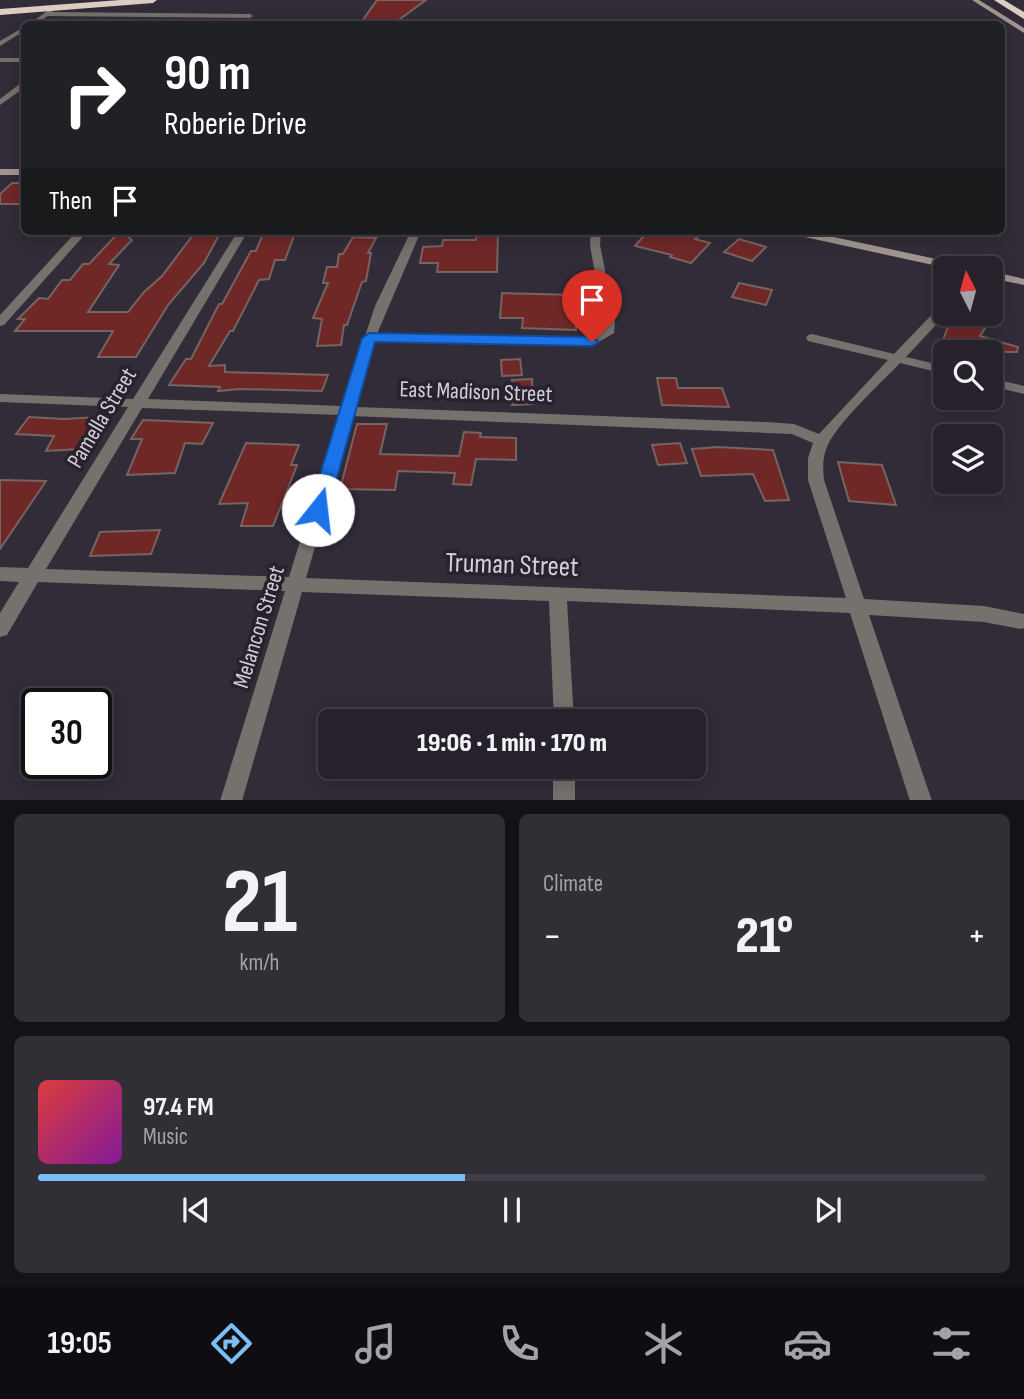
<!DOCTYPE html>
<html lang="en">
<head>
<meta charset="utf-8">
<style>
  body { margin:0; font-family:"Sofia Sans Condensed",sans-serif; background:#322e36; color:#f1f3f6; height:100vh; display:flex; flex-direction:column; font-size:26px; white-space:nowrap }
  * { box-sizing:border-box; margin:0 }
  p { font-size:23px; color:#a4a3a8 }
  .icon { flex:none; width:38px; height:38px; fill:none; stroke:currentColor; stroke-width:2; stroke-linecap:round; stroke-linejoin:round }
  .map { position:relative; height:800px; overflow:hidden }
  .side { display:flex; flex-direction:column; gap:14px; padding:14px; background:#151217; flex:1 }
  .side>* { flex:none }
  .hud { position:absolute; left:21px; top:21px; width:984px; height:214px; border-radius:10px; box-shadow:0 4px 18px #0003,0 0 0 2px #423e47; background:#202124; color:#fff; overflow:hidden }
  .needle { width:46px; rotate:354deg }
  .tools { position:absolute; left:933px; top:256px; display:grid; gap:14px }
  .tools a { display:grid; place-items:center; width:70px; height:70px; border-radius:10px; background:#26212a; box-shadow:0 4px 18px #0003,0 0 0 2px #423e47; font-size:35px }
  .speed { position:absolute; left:21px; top:688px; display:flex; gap:14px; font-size:35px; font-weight:700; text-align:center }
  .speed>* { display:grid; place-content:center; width:91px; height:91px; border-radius:50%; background:#26212a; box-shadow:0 4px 18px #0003,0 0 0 2px #423e47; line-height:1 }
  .speed .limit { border:4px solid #111; border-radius:10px; background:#fff; color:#111 }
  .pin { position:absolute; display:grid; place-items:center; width:60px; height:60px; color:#fff; margin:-72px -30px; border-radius:50% 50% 50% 0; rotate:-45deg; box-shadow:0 0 7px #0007 }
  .pin .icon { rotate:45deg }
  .me { position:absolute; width:77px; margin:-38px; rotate:16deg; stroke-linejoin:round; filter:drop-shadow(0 0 5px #0008) }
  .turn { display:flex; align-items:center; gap:24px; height:147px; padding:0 28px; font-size:32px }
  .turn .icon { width:91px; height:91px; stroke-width:2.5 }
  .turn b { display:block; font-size:49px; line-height:60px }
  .then { display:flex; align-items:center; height:66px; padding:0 28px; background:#0003; gap:14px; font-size:26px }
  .big { font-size:52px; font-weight:800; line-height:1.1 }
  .side .tile { flex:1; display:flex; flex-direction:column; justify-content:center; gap:10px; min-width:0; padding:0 24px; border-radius:10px; background:#322e36 }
  .side .dial { align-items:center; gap:0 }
  .dial b { font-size:91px; line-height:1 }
  .song { display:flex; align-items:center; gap:21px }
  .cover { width:84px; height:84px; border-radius:10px; background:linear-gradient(135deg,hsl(0 70% 55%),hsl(290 70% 35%)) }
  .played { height:7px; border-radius:4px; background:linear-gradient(90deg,#7abff8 45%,#423e47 45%) }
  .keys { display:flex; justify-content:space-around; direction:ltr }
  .heat { display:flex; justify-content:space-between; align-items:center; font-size:38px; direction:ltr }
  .side .tiles { flex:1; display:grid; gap:14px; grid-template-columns:1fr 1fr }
  .tile:last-child { grid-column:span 2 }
  .trip { position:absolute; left:318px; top:709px; width:388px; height:70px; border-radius:10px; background:#26212a; box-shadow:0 4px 18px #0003,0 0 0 2px #423e47; font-weight:800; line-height:70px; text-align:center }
  .tab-bar { display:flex; height:112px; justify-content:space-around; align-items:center; background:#0f0d11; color:#a4a3a8 }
  .tab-bar .icon { width:49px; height:49px }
  .tab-bar .current { color:#7abff8 }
  .tab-bar b { font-size:32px; color:#f1f3f6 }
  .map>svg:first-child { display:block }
  .building { fill:#702827; stroke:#756462; stroke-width:2 }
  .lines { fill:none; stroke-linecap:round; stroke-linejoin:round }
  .street { fill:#77716d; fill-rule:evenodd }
  .secondary { fill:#a0968f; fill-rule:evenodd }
  .highway { fill:#dcccc2; fill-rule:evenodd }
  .route { fill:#1a73e8; stroke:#114b97; stroke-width:2 }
  .labels { text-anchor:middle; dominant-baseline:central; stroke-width:7; stroke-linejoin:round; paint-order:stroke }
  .street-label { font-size:23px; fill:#d3cfd7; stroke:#28222e }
  .near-street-label { font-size:28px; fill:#d3cfd7; stroke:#28222e }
</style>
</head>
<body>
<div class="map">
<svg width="1024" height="801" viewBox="0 0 1024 801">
  <rect width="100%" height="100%" fill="#322c38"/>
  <g class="building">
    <path d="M377 0H426L393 24H360Z"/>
    <path d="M12 183H24V204H0V194Z"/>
    <path d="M120 231 132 240 109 264 119 265 88 312H128L144 292 162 276 193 235H219L204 263 168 305 136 357H98L113 331H15L25 319H18L39 298 48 299 62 280H70L83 264H89Z"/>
    <path d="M477 231H498L497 272H437L438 263H420L423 247 442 246 443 240H476Z"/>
    <path d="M648 231H678L699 236 695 239 710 243 691 263 670 257 672 255 635 246Z"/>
    <path d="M295 233 285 260H275L269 279 259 280 233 331H230L209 366 225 365V372L328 375 322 391 240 389 218 391 220 387 169 385 186 359H191L219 304H222L251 251H256L263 234Z"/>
    <path d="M353 237 376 238 368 253H371L366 281 362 282 347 325H344L341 345 317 346 322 319 313 318 328 283H323L327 267H337L339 254H343Z"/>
    <path d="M739 239 766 247 752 261 724 252Z"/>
    <path d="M739 283 772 290 766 305 732 297Z"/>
    <path d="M502 293 575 295 576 330 522 328 523 318H500Z"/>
    <path d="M953 313H995L980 336 1018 347 1017 352H964L966 346 943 340Z"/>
    <path d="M520 359 522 375 502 376 501 360Z"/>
    <path d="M657 378H676L678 388H722L729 407 662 405Z"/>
    <path d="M532 379 533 404 512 405V380Z"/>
    <path d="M29 417 64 419 98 417 81 449 46 451 54 436 16 434Z"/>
    <path d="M143 420 168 421 213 423 202 444 185 443 175 473 127 475 142 439H131Z"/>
    <path d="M357 424H387L380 454 459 456 464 432 481 433 480 437 516 438V460L476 459 471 485 453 484 455 473 398 471 395 490 340 489Z"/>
    <path d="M246 443 299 445 291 465H297L273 526H241L248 503 219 504Z"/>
    <path d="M680 443 687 463 658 465 652 445Z"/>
    <path d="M718 447 773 450 789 500 765 501 753 474 701 476 692 449Z"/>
    <path d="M838 462 882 465 896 505 849 501Z"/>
    <path d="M0 480 46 481 0 549Z"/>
    <path d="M160 530 151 554 90 556 100 532Z"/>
  </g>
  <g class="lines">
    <g class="street">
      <path d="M53 7 56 9 52 12 250 14 253 16 250 18 48 16 35 24H29Z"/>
      <path d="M24 27V31L0 46V41Z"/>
      <rect x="0" y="58" width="24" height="4"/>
      <path d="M21 83H24V88L0 105V99Z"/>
      <path d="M77 231H88L4 325 0 326V315Z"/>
      <path d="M238 231H248L148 399 342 406 375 306 411 231H421L377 334 590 338 602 331 603 321 590 245 591 231H601L600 245 615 321 614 333 592 346 374 342 356 407 767 422 794 424 819 434 888 360 808 341 806 338 808 335 812 334 894 354 941 305 945 304 947 313 906 357 945 366V374L900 363C881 383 836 424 827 447 822 458 823 469 824 480L864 599 984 606 1024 614V628L1021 629 984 622 869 615 932 801H910L850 613 567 601 574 721H554L549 601 302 592 242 801H220L285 591 38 582 7 635 0 637V613L19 582 0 581V567L28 568 128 407 0 402V394L133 399ZM142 408 339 415 289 577 46 569ZM353 416 792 434 813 443 808 458V480L846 598 306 578Z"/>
      <path d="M990 378 1024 386V394L990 386Z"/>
      <rect x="553" y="766" width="22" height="35"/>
    </g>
    <g class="secondary">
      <path d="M972 0H979L1024 28V33Z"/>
      <rect x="0" y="169" width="24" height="6"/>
      <path d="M786 231H806L964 265 969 268H947L791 234Z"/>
      <path d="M990 271 1024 279V285L990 278Z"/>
    </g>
    <g class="highway">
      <path d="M120 0H157L153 3 0 15V9Z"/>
      <path d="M994 0H1004L1024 12V19Z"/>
    </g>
  </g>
  <path class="route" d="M369 333 592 337 599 342 592 346 375 342 328 510 325 515H312L309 510 362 338Z"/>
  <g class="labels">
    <g class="street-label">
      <text transform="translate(476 392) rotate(2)">East Madison Street</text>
      <text transform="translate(102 418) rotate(-59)">Pamella Street</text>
      <text transform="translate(259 627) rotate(-73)">Melancon Street</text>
    </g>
    <g class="near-street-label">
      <text transform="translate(512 565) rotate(2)">Truman Street</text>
    </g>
  </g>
</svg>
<div class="tools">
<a><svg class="needle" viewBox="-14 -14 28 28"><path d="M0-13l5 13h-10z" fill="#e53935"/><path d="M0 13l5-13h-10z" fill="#a4a3a8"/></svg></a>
<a><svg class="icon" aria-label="search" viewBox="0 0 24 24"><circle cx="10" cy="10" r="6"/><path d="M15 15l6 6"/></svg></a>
<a><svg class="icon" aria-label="layers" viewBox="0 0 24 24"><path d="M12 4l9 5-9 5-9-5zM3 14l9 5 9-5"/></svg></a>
</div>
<div class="speed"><div class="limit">30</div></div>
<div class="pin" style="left:592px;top:342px;background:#d93025"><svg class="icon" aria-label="arrive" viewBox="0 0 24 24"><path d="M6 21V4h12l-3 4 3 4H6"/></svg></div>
<svg class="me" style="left:318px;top:510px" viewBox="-20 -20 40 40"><circle r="19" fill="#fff"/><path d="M0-13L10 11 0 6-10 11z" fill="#1a73e8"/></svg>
<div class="trip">19:06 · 1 min · 170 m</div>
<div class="hud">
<div class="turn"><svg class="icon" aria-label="right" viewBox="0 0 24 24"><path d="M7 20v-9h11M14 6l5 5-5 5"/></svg><div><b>90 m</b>Roberie Drive</div></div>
<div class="then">Then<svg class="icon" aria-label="arrive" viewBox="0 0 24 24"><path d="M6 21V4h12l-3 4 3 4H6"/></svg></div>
</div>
</div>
<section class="side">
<div class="tiles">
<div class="tile dial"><b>21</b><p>km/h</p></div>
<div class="tile"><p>Climate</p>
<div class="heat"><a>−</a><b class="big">21°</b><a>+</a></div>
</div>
<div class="tile">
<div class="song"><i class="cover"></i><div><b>97.4 FM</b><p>Music</p></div></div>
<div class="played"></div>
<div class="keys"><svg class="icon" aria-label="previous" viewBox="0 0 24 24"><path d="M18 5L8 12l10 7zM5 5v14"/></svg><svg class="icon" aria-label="pause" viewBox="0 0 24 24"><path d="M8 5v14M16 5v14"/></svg><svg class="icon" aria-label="next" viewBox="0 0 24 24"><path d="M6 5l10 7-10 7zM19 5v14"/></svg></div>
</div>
</div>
</section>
<nav class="tab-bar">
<b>19:05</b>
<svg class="icon current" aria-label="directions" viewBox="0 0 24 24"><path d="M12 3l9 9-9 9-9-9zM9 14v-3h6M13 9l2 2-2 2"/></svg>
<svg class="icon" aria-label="music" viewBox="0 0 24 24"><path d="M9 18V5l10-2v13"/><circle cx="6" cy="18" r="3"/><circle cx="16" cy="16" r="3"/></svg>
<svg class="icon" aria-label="phone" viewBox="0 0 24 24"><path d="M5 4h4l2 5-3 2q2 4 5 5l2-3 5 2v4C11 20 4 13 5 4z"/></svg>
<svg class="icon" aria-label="climate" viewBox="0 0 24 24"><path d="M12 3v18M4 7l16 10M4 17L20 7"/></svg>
<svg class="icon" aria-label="car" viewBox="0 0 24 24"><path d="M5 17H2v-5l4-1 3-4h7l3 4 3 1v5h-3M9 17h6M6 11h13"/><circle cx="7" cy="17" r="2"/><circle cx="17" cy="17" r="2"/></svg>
<svg class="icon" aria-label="filters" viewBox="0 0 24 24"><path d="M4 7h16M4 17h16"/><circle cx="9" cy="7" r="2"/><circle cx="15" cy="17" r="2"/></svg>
</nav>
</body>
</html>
